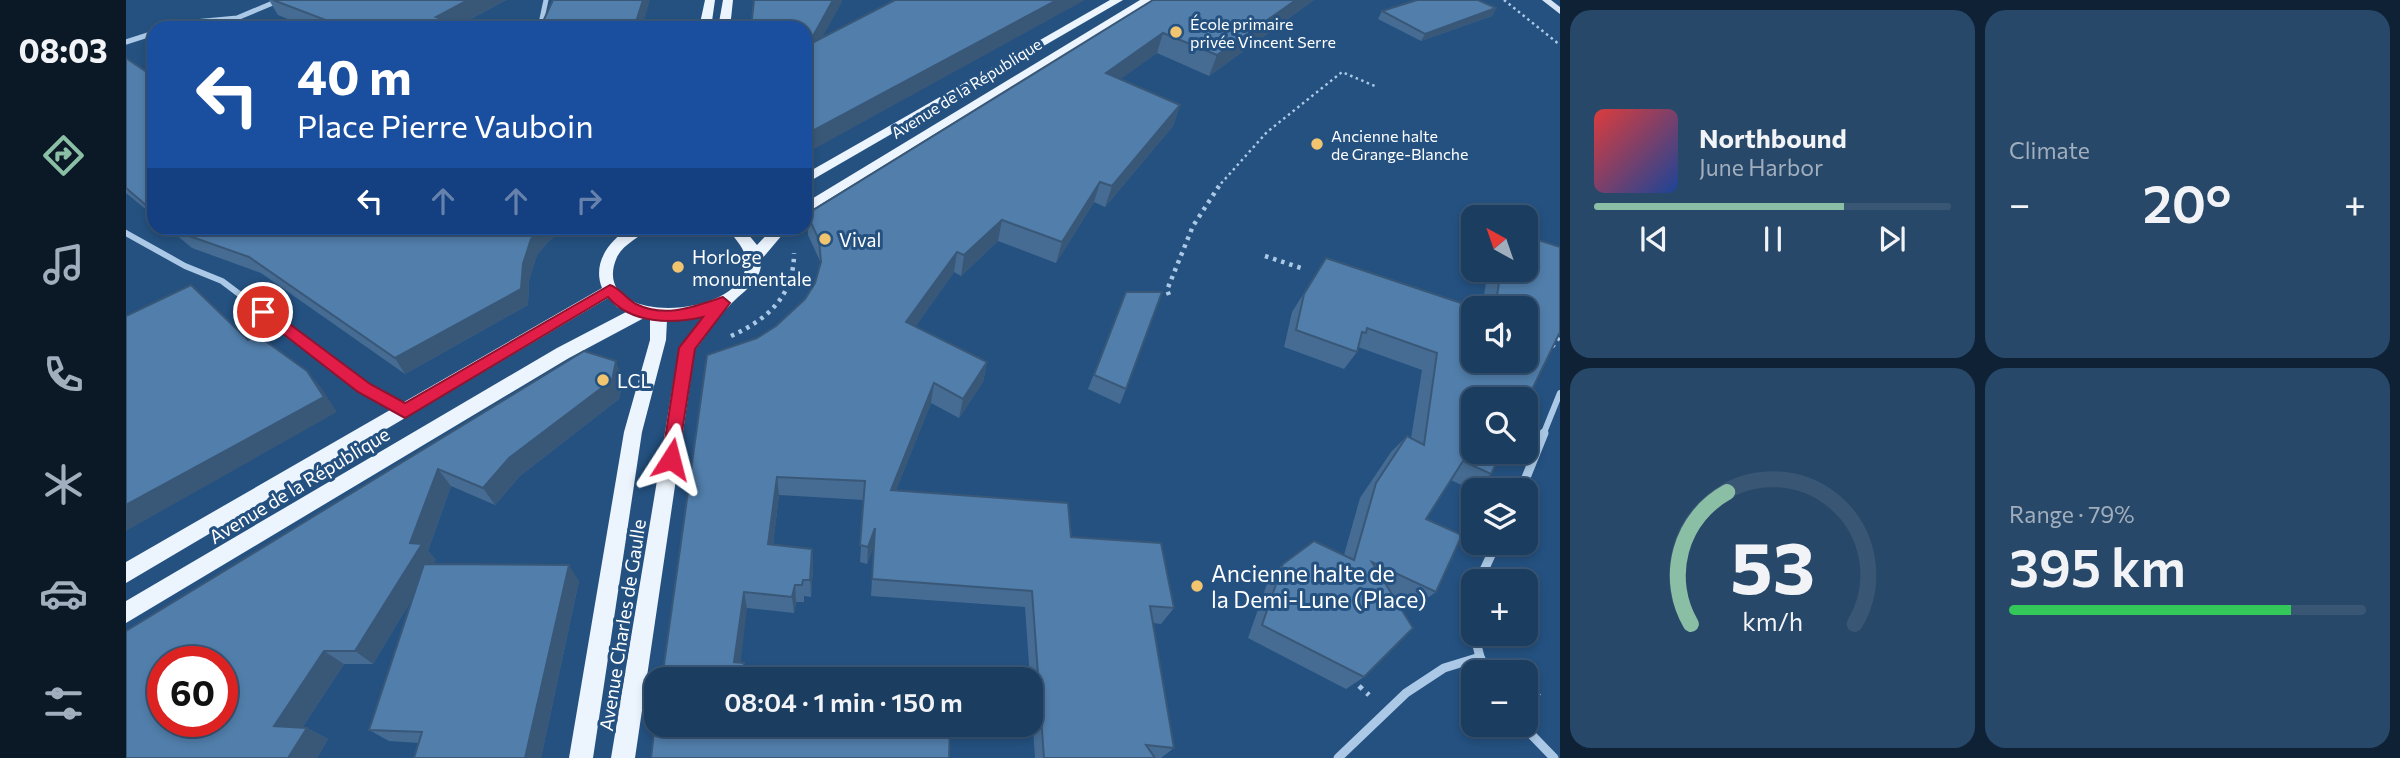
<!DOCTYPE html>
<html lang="en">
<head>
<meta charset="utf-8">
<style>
  body { margin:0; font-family:Commissioner,sans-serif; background:#284869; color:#f1f3f6; height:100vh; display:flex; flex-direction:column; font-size:26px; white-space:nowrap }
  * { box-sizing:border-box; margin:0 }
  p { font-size:23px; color:#a0aebd }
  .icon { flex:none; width:38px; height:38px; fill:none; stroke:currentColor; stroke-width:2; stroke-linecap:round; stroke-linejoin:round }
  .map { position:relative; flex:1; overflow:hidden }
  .side { display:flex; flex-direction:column; gap:10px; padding:10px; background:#0f2235; width:840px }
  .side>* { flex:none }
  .hud { position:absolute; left:21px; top:21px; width:665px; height:214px; border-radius:21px; box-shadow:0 4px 10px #0003,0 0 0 2px #395675; background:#1a4fa0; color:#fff; overflow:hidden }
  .needle { width:46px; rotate:320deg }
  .buttons { position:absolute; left:1335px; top:205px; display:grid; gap:14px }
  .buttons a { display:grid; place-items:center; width:77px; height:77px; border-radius:14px; background:#1b3d60; box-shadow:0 4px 10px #0003,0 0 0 2px #395675; font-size:35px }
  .speed { position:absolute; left:21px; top:646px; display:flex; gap:14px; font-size:35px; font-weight:700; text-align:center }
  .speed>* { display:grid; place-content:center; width:91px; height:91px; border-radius:50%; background:#1b3d60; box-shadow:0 4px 10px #0003,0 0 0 2px #395675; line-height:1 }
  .speed .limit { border:10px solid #d22; background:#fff; color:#111 }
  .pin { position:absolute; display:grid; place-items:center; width:60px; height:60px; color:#fff; margin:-30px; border:4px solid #fff; border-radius:50%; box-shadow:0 2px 7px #0007 }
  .me { position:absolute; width:77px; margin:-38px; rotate:9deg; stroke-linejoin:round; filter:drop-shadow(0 0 5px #0008) }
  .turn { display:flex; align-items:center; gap:24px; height:147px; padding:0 35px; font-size:32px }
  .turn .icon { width:91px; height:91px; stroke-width:2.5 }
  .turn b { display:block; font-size:49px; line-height:60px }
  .lanes { display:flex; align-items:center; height:66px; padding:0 35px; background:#0003; justify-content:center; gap:35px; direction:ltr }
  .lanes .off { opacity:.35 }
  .big { font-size:52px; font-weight:600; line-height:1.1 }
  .side .card { flex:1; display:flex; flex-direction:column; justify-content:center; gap:10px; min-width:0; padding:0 24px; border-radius:21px; background:#284869 }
  .side .dial { align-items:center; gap:0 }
  .dial svg { height:182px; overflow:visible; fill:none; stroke:#395675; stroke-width:7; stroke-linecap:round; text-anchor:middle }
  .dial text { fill:#f1f3f6; stroke:none }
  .song { display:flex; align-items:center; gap:21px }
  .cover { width:84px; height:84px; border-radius:10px; background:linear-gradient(135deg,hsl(0 70% 55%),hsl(220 70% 35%)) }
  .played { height:7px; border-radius:4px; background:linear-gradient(90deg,#8abfa5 70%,#395675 70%) }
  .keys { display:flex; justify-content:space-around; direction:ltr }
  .heat { display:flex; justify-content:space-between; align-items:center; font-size:38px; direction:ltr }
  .charge { height:10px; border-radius:5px; background:linear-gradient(90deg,#34c759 79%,#395675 0) }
  .side .tiles { flex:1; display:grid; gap:10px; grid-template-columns:repeat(2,1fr) }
  .trip { position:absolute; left:518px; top:667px; width:399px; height:70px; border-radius:21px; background:#1b3d60; box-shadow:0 4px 10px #0003,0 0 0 2px #395675; font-weight:600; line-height:70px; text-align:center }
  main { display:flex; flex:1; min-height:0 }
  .tabs { display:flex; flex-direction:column; width:126px; justify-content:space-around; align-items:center; background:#0b1826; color:#a0aebd }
  .tabs .icon { width:49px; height:49px }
  .tabs .active { color:#8abfa5 }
  .tabs b { font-size:32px; color:#f1f3f6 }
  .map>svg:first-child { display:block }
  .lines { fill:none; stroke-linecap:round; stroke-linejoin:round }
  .path-far2 { stroke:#abc9e6; stroke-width:2.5; stroke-dasharray:2.5 3.5; stroke-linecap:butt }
  .path-far1 { stroke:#abc9e6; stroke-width:4.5; stroke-dasharray:3.5 5; stroke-linecap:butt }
  .path { stroke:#abc9e6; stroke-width:5; stroke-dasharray:4.5 6; stroke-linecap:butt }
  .minor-far2 { stroke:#abc9e6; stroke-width:5 }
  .minor-far1 { stroke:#abc9e6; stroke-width:6 }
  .minor { stroke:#abc9e6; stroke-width:9 }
  .secondary { fill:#d5e5f6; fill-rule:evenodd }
  .primary { fill:#ecf4fd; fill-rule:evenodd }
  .wall { fill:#466c93 }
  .shaded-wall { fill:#395878 }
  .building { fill:#517eab; stroke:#395878; stroke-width:2; fill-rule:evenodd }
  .route { fill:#e11d48; stroke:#92132f; stroke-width:2 }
  .poi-dot { fill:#f1c46f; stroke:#245180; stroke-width:2.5 }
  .labels { text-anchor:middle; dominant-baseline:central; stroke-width:6; stroke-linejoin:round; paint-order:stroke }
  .far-poi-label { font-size:16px; fill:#fff; stroke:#245180; text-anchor:start }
  .far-street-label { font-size:16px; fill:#fff; stroke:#245180 }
  .poi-label { font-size:19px; fill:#fff; stroke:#245180; text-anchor:start }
  .street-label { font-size:19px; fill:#fff; stroke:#245180 }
  .near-poi-label { font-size:23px; fill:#fff; stroke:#245180; text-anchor:start }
</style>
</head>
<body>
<main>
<nav class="tabs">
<b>08:03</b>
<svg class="icon active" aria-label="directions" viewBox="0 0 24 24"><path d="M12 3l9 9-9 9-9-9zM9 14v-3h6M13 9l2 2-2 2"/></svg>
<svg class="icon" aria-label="music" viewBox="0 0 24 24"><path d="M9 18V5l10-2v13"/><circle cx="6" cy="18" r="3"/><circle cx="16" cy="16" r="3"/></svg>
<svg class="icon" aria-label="phone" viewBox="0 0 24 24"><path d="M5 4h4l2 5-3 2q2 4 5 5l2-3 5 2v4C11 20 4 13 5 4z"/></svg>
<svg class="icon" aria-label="climate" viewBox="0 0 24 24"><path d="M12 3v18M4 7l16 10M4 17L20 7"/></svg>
<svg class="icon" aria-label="car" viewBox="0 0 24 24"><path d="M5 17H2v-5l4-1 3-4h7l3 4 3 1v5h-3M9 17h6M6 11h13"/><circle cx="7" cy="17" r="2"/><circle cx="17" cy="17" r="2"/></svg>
<svg class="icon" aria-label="filters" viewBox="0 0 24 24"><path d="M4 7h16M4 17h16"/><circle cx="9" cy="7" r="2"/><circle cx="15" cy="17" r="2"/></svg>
</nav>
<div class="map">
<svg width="1434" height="758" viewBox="0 0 1434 758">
  <rect width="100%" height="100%" fill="#245180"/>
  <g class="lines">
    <g class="path-far2">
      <path d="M1378 0 1434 45"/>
      <path d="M1091 188 1141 132 1216 72 1251 87"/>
    </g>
    <g class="path-far1">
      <path d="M1139 256 1178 269"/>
      <path d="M1043 295 1041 290 1067 226 1093 186"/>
      <path d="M605 336C642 319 668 296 668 253"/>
      <path d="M1426 347 1434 336"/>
    </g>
    <g class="path">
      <path d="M1233 686 1243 695"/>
      <path d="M1410 696 1416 690"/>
    </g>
    <g class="minor-far2">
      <path d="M46 28 68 22 111 18 154 0"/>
      <path d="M414 28 420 0"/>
      <path d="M0 42 28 33"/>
    </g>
    <g class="minor-far1">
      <path d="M0 233 59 266 96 281 238 388 278 411"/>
      <path d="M1417 435 1434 393"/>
    </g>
    <g class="minor">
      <path d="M1395 490 1418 433"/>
      <path d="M1353 581 1371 542"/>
      <path d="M1348 596 1342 613 1348 633"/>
      <path d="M1348 634 1354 657 1362 672"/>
      <path d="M1395 724 1428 758"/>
      <path d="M1212 758 1280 693 1318 668 1354 657"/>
    </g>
    <path class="secondary" d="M1416 0H1425L1434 7V14Z"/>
    <g class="primary">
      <path d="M579 0H589L585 28H573Z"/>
      <path d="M597 0H607L604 28H592Z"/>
      <path d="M984 0H997L679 184V174Z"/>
      <path d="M1014 0H1027L679 214V203Z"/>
      <path d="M503 228H522C513 239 498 243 491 257 460 327 615 320 620 265 621 248 609 241 602 228H617L631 245 647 228H662L635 260C637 281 616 292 604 305 591 318 581 335 569 350L509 758H485L553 348 578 315 541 320 540 340 516 432 467 758H443L498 432 524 340V319L518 318 443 358 0 623V601L431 348 502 311 491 307 482 298 0 583V562L476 288C466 263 483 241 503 228Z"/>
    </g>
  </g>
  <g class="wall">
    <path d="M143 0H380L334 25 342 28H184L152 15Z"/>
    <path d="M1027 0H1188L1083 76 1031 53 994 79 1054 105 1047 126 979 207 968 202 930 263 872 241 835 276 828 272 789 327 861 362 857 382 833 418 805 403 770 490 945 537 1048 608 1035 624 1027 623 1048 748 1035 758H909L905 698V679H904L899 607 745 596 748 545 741 564 734 562 738 500 653 495 647 544 686 549 687 566 685 597 678 596V602H670L668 613 621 608 536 679 631 338 650 326 679 299 689 283 694 265V261L682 235 681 214Z"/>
    <path d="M1370 8 1366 16 1295 41 1252 19 1256 11Z"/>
    <path d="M0 58 28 77V216L0 193Z"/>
    <path d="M42 228H439L423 241 411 255 403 280 402 305 279 374 135 273 66 248Z"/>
    <path d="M1400 236 1434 247V332L1400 402V399H1348V452H1376L1365 474 1346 490 1325 480 1300 519 1336 535 1310 592 1290 606 1266 594 1287 628 1238 677 1220 689 1122 638 1143 578 1157 564 1188 541 1218 555 1234 498 1265 452 1281 436 1285 438 1296 370 1232 347 1231 352 1218 369 1158 347 1166 312 1200 258 1350 308H1348V360H1400V308H1356L1362 270H1400Z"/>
    <path d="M1000 292V389L994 404 962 389Z"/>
    <path d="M458 351 497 380 493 399 394 476 369 505 325 486 302 551 310 560 307 564 453 581 415 758H288L293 743 263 741 243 730 286 599 247 664H218L176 728H181L202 739 191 758 0 631Z"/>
  </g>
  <g class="shaded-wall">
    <path d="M342 0H380L328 28 310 17Z"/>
    <path d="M517 0H524L516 28H508Z"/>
    <path d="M707 0H716V2L682 63V45Z"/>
    <path d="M931 0H959L679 154V135Z"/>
    <path d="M1170 0H1188L1083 76 1091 55Z"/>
    <path d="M1370 8 1366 16 1295 41 1299 34Z"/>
    <path d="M1037 33 1031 53 974 94 980 73Z"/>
    <path d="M1054 105 1047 126 979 207 986 186Z"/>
    <path d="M974 182 968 202 930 263 936 242Z"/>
    <path d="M876 220 872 241 835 276 838 255Z"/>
    <path d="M415 228H439L423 241 411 255 403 280 402 305 279 374 269 358 397 264 405 239Z"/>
    <path d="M831 252 828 272 778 343 780 322Z"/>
    <path d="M490 361 497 380 493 399 394 476 369 505 357 488 383 458Z"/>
    <path d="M861 362 857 382 833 418 837 399Z"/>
    <path d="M181 371 194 386 211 412 0 531V505Z"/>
    <path d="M808 383 805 403 763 508 765 490Z"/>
    <path d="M312 469 325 486 302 551 310 560 247 664 229 651 284 543Z"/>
    <path d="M651 477 653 495 645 561 642 544Z"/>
    <path d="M749 528 748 545 741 564 742 547Z"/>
    <path d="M686 549 687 566 685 597 684 580Z"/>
    <path d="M443 565 453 581 415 758H399Z"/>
    <path d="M669 585 670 602 668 613 666 597Z"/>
    <path d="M618 592 621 608 613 676 608 662Z"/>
    <path d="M198 651 218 664 170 737 148 726Z"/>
    <path d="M181 728 202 739 191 758H162Z"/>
  </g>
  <g class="building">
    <path d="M147 0H342L310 17 342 28H190L183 25 197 19Z"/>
    <path d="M427 0H517L508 28H414Z"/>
    <path d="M628 0H707L682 45 769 0H931L679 135V28H625Z"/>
    <path d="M1027 0H1170L1091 55 1037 33 980 73 1054 105 986 186 974 182 936 242 876 220 838 255 831 252 780 322 861 362 837 399 808 383 765 490 942 503 945 537 1035 543 1048 608 1024 606 1048 748 1020 745 1029 758H918L906 591 746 579 749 528 742 547 734 545 739 481 651 477 642 544 686 549 684 580H677L676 585H669L666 597 618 592 608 662 618 663 617 671 681 679H536L581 355 631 338 650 326 679 299 689 283 695 262 693 240 681 214Z"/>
    <path d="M1291 0H1352L1370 8 1299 34 1256 11Z"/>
    <path d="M0 58 28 77V212L0 188Z"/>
    <path d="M47 228H415L405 239 397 264 395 289 269 358 123 257 52 232Z"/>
    <path d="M1400 236 1434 247V332L1400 402V399H1348V452H1376L1365 474 1337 461 1300 519 1336 535 1310 592 1246 562 1287 628 1238 677 1136 625 1157 564 1188 541 1228 560 1250 483 1281 436 1298 445 1311 353 1241 328 1240 333 1236 332 1231 352 1170 330 1178 294 1200 258 1350 308H1348V360H1400V325L1403 326 1400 323V308H1384L1371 296 1375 270H1400Z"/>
    <path d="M65 285 122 340 131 335 181 371 198 397 0 505V316Z"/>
    <path d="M1000 292H1036L1000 389 968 375Z"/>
    <path d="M458 351 490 361 486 380 383 458 357 488 312 469 284 543 296 544 229 651H198L148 726 181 728 162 758H0V631ZM37 662H96V721H37Z"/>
    <path d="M298 564 443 565 399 758H288L296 732 243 730Z"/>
    <path d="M530 717V724H824L823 758H525Z"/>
  </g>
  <path class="route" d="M484 285C494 288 500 299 510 304 540 319 569 306 597 297L604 303 569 349 551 464 545 466 539 464 536 459 553 348 577 317C546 324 505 324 482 297L279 418 232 392 129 312 137 306 142 308 244 384 279 403Z"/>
  <g class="poi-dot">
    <circle cx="1050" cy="32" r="7"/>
    <circle cx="1191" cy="144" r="7"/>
    <circle cx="699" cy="239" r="7"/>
    <circle cx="552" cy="267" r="7"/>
    <circle cx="477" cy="380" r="7"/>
    <circle cx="1071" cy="586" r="7"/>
  </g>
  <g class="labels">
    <g class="far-poi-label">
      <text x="1064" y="23">École primaire<tspan x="1064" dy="18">privée Vincent Serre</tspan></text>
      <text x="1205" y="135">Ancienne halte<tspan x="1205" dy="18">de Grange-Blanche</tspan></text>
    </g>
    <g class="far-street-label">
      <text transform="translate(840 88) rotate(-32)">Avenue de la République</text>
    </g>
    <g class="poi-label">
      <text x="713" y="239">Vival</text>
      <text x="566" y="256">Horloge<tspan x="566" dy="22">monumentale</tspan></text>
      <text x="491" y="380">LCL</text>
    </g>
    <g class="street-label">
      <text transform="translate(173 485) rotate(-31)">Avenue de la République</text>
      <text transform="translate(496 625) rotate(-81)">Avenue Charles de Gaulle</text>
    </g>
    <g class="near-poi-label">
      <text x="1085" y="573">Ancienne halte de<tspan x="1085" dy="26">la Demi-Lune (Place)</tspan></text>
    </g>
  </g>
</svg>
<div class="buttons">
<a><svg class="needle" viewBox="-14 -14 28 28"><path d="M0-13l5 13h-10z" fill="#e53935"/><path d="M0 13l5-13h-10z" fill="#a0aebd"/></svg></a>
<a><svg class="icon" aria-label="sound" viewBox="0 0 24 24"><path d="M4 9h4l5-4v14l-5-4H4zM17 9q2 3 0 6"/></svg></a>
<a><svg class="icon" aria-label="search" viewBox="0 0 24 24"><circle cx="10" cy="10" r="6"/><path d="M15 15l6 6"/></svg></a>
<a><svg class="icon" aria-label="layers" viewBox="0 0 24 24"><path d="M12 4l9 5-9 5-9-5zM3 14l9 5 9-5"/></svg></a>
<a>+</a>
<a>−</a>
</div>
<div class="speed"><div class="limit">60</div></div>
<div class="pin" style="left:137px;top:312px;background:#d93025"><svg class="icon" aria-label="arrive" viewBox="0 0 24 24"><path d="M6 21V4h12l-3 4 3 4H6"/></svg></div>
<svg class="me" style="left:545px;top:459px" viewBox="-20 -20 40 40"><path d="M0-17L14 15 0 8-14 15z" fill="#e11d48" stroke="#fff" stroke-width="4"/></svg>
<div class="trip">08:04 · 1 min · 150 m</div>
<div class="hud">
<div class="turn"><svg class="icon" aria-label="left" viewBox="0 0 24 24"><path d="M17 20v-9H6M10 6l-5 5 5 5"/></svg><div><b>40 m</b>Place Pierre Vauboin</div></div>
<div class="lanes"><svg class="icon" aria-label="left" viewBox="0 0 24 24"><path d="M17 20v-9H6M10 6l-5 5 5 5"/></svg><svg class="icon off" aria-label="ahead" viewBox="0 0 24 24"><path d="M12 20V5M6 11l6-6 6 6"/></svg><svg class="icon off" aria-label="ahead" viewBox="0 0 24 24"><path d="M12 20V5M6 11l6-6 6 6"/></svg><svg class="icon off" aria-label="right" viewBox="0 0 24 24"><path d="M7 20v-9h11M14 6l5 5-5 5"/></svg></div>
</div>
</div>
<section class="side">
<div class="tiles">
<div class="card">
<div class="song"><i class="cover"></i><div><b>Northbound</b><p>June Harbor</p></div></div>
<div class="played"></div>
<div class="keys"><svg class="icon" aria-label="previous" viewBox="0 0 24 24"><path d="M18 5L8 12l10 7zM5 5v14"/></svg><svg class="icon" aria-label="pause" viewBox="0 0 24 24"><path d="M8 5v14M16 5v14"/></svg><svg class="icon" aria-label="next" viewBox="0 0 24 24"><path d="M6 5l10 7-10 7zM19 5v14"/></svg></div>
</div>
<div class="card"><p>Climate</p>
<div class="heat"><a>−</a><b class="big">20°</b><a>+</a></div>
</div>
<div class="card dial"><svg viewBox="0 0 100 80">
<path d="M14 69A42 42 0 1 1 86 69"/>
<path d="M14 69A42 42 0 0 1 30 11" stroke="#8abfa5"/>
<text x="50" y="56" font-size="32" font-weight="700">53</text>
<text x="50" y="72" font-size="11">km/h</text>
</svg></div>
<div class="card"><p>Range · 79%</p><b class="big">395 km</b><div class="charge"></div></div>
</div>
</section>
</main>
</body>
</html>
